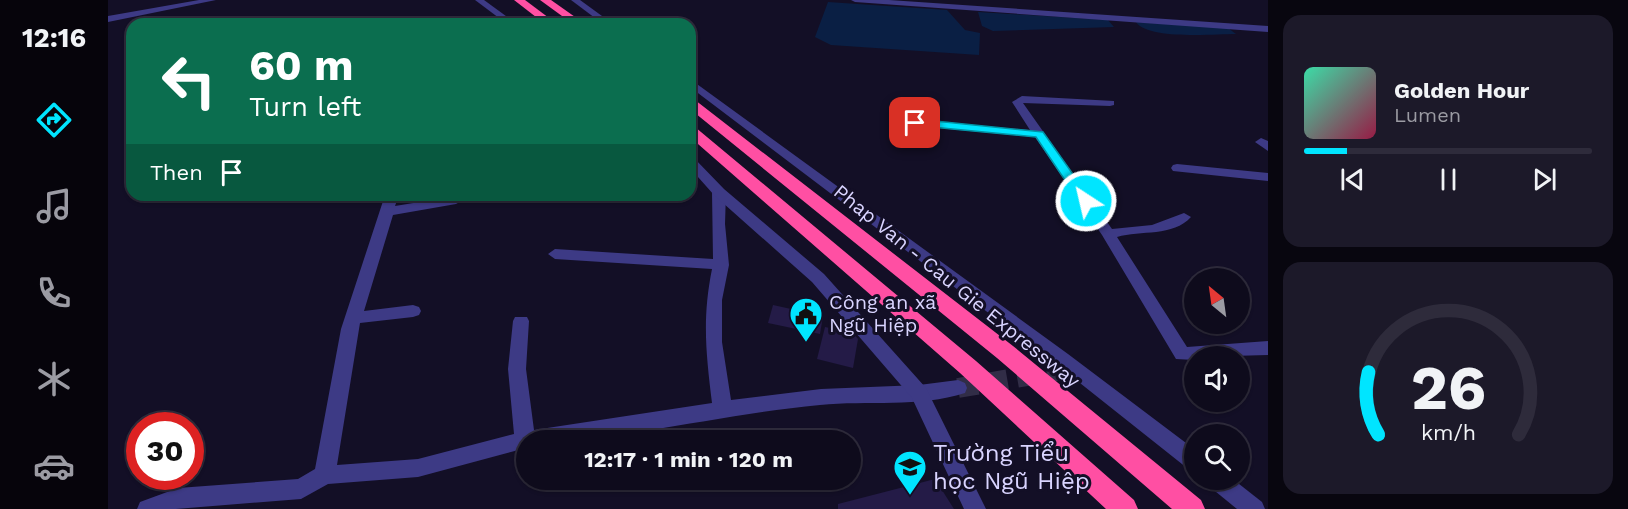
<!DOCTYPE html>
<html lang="en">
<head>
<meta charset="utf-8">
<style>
  body { margin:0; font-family:"Work Sans",sans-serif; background:#1c1929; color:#f1f3f6; height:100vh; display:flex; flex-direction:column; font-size:22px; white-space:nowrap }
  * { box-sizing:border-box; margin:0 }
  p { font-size:20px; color:#9b9ba3 }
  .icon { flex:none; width:33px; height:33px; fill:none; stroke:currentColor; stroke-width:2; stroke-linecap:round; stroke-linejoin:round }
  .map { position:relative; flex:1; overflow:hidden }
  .side { display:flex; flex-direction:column; gap:15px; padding:15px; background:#08060f; width:360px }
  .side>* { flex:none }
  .top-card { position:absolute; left:18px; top:18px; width:570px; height:183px; border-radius:18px; box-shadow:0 2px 4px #0004,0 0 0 2px #2e2b3b; background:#0b6e4f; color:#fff; overflow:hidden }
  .needle { width:39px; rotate:331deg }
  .fabs { position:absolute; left:1076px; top:268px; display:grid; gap:12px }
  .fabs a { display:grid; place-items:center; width:66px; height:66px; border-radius:50%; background:#0e0b1c; box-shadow:0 2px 4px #0004,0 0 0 2px #2e2b3b; font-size:30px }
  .speed { position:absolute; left:18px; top:412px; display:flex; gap:12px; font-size:30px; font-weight:700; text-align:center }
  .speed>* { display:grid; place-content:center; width:78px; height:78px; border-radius:50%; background:#0e0b1c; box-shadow:0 2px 4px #0004,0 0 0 2px #2e2b3b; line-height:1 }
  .speed .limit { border:9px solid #d22; background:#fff; color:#111 }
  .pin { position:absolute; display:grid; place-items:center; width:51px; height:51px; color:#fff; margin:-26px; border-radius:12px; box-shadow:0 3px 9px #0006 }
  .me { position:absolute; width:66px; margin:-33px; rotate:325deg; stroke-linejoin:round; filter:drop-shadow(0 0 4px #0008) }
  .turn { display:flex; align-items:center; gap:21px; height:126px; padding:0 24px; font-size:27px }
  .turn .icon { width:78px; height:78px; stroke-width:2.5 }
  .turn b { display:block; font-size:42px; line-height:51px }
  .then { display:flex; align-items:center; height:57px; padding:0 24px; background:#0003; gap:12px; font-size:22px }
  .side .card { flex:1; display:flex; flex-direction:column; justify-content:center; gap:9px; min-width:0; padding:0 21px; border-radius:18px; background:#1c1929 }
  .side .dial { align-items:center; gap:0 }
  .dial svg { height:156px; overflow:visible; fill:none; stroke:#2e2b3b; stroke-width:7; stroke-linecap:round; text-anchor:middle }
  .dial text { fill:#f1f3f6; stroke:none }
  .song { display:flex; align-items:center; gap:18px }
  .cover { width:72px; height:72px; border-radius:9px; background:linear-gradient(135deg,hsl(160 70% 55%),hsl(340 70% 35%)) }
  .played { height:6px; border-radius:3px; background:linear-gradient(90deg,#00e5ff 15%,#2e2b3b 15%) }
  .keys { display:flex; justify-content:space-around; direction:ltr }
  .trip { position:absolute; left:408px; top:430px; width:345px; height:60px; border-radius:30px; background:#0e0b1c; box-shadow:0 2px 4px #0004,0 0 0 2px #2e2b3b; font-weight:700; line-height:60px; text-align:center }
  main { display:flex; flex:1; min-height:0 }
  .dock { display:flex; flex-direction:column; width:108px; justify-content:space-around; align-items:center; background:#06040b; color:#9b9ba3 }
  .dock .icon { width:42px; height:42px }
  .dock .active { color:#00e5ff }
  .dock b { font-size:27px; color:#f1f3f6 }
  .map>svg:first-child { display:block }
  .water { fill:#0a1f44 }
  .building { fill:#241b47 }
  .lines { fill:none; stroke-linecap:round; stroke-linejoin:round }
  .minor-tunnel { stroke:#312d47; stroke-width:20; stroke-dasharray:20 10; stroke-linecap:butt }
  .minor { fill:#3d3a85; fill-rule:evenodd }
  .tertiary { fill:#3d3a85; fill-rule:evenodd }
  .motorway { fill:#ff4fa3; fill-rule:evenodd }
  .route { fill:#00e5ff; stroke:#0095a6; stroke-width:1.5 }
  .labels { text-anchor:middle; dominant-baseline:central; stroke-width:6; stroke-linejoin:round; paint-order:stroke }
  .street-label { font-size:20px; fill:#d9d4ff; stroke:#130f26 }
  .poi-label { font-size:20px; fill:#d9d4ff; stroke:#130f26; text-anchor:start }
  .near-poi-label { font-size:24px; fill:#d9d4ff; stroke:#130f26; text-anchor:start }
</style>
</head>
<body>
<main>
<nav class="dock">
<b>12:16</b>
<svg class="icon active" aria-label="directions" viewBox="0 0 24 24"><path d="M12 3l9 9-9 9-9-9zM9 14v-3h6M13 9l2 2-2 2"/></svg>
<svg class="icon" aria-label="music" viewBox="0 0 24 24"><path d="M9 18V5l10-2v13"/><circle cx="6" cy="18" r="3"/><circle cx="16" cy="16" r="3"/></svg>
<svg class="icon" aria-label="phone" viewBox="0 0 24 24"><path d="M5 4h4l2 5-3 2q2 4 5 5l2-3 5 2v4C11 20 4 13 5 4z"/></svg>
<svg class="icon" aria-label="climate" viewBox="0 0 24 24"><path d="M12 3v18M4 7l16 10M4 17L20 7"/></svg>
<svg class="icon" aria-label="car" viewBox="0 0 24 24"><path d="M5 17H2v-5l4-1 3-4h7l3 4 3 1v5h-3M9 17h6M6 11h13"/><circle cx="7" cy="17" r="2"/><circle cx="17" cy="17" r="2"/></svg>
</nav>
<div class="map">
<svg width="1160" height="509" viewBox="0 0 1160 509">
  <rect width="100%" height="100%" fill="#130f26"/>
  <g class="water">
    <path d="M720 2 839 10 857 30 872 33 871 55 723 45 707 37Z"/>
    <path d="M870 12 1000 20 1006 27 885 31 874 26Z"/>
    <path d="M1028 22 1120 28 1128 34C1105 34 1040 40 1028 22Z"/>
  </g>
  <g class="building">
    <path d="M665 305 715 316 712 334 660 323Z"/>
    <path d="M717 327 745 333 750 339 745 368 709 359Z"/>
    <path d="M827 479 846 509H730V504Z"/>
  </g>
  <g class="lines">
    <path class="minor-tunnel" d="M850 388 954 370"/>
    <g class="minor">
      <path d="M91 0H108L0 22V16Z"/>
      <path d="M743 0H781L1160 26V32L747 2Z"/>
      <path d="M914 96 1006 101V105L1002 106 915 103 1004 229 1044 225 1076 213 1083 217C1065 237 1033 230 1009 237L1079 347 1160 341V355L1086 357V360L1068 359 994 235 927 137 807 126 801 123 807 120 922 130 904 102Z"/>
      <path d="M1153 138 1160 141V151L1147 142Z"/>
      <path d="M1069 164 1160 173V181L1065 171 1063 168 1065 165Z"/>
      <path d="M611 188 618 192 617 224 621 265 614 300V342L623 400 713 389 811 385 850 380 857 383 859 388 857 393C811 408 759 400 712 405 614 414 517 441 418 441V448L310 477 220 484 193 499 68 509H29L32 502 70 488 190 479 207 469 233 329 277 195H291L287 206 348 196 355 200 348 204 285 215 256 311 305 305 311 307 313 311 311 315 305 317 252 323 229 465 310 459 406 434 400 369 405 321 407 317H419L421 321 418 369 426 430 604 403C598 353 594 319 604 269L447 259 440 254 447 249 605 259 604 192Z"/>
    </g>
    <g class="tertiary">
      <path d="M367 0H376L409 24H399Z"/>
      <path d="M463 0H472L505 24H495Z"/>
      <path d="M582 79 960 354 1086 449V470L1079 468 948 364 582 87Z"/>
      <path d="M582 157 586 158 616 189 716 274 818 388 878 509H856L804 398 704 282 606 195 582 168Z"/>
      <path d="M1099 480H1126L1154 502 1157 509H1129L1102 487Z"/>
    </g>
    <g class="motorway">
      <path d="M406 0H417L449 24H437Z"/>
      <path d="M432 0H443L477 24H465Z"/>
      <path d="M582 99 587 100 905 346 1093 500 1097 509H1064L889 358 582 109Z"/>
      <path d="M582 126 587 127 868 361 1026 500 1030 509H998L852 373 582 137Z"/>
    </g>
  </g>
  <path class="route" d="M807 119 935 132 984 201 982 204H973L928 137 803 125V120Z"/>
  <defs>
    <g id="civic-pin" transform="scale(1.725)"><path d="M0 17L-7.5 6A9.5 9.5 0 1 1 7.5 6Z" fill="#00e5ff" stroke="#130f26"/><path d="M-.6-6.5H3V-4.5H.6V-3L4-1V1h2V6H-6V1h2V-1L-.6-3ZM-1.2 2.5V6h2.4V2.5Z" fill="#111"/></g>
    <g id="school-pin" transform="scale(1.725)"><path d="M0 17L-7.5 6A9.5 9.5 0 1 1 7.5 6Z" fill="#00e5ff" stroke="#130f26"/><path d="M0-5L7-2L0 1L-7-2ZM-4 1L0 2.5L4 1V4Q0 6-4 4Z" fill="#111"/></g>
  </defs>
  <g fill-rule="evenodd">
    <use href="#civic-pin" x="698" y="314"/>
    <use href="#school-pin" x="802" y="467"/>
  </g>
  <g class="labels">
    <g class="street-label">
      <text transform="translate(849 286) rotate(39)">Phap Van - Cau Gie Expressway</text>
    </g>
    <g class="poi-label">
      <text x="721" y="302">Công an xã<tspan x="721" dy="23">Ngũ Hiệp</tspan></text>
    </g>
    <g class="near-poi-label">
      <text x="825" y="453">Trường Tiểu<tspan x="825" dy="28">học Ngũ Hiệp</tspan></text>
    </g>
  </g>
</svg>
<div class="fabs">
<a><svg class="needle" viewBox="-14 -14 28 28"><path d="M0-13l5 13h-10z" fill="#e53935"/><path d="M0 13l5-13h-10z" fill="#9b9ba3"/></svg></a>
<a><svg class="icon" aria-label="sound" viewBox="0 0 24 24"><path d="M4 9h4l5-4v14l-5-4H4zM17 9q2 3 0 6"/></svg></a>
<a><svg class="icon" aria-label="search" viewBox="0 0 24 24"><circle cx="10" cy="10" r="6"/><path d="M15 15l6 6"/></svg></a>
</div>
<div class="speed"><div class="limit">30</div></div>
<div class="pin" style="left:807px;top:123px;background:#d93025"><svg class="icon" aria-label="arrive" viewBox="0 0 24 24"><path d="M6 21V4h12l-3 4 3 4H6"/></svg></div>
<svg class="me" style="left:978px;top:201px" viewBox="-20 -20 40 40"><circle r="17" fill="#00e5ff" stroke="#fff" stroke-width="3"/><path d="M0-11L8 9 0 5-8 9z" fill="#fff"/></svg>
<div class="trip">12:17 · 1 min · 120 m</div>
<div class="top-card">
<div class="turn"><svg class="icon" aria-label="left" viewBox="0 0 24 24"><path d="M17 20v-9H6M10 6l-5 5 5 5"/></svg><div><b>60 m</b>Turn left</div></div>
<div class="then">Then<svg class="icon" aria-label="arrive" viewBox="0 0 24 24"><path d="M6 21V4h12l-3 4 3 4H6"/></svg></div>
</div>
</div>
<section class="side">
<div class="card">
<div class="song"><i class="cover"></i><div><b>Golden Hour</b><p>Lumen</p></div></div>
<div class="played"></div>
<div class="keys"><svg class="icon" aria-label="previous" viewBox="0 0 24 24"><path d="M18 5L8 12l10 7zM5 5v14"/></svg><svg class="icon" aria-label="pause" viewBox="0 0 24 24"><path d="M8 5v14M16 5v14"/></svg><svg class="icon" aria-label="next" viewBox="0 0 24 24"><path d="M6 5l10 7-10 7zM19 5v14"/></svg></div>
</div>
<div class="card dial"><svg viewBox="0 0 100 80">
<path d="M14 69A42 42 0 1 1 86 69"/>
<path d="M14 69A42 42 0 0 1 9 37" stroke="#00e5ff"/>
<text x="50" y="56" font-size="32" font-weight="700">26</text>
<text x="50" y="72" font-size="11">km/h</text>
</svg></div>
</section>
</main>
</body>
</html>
